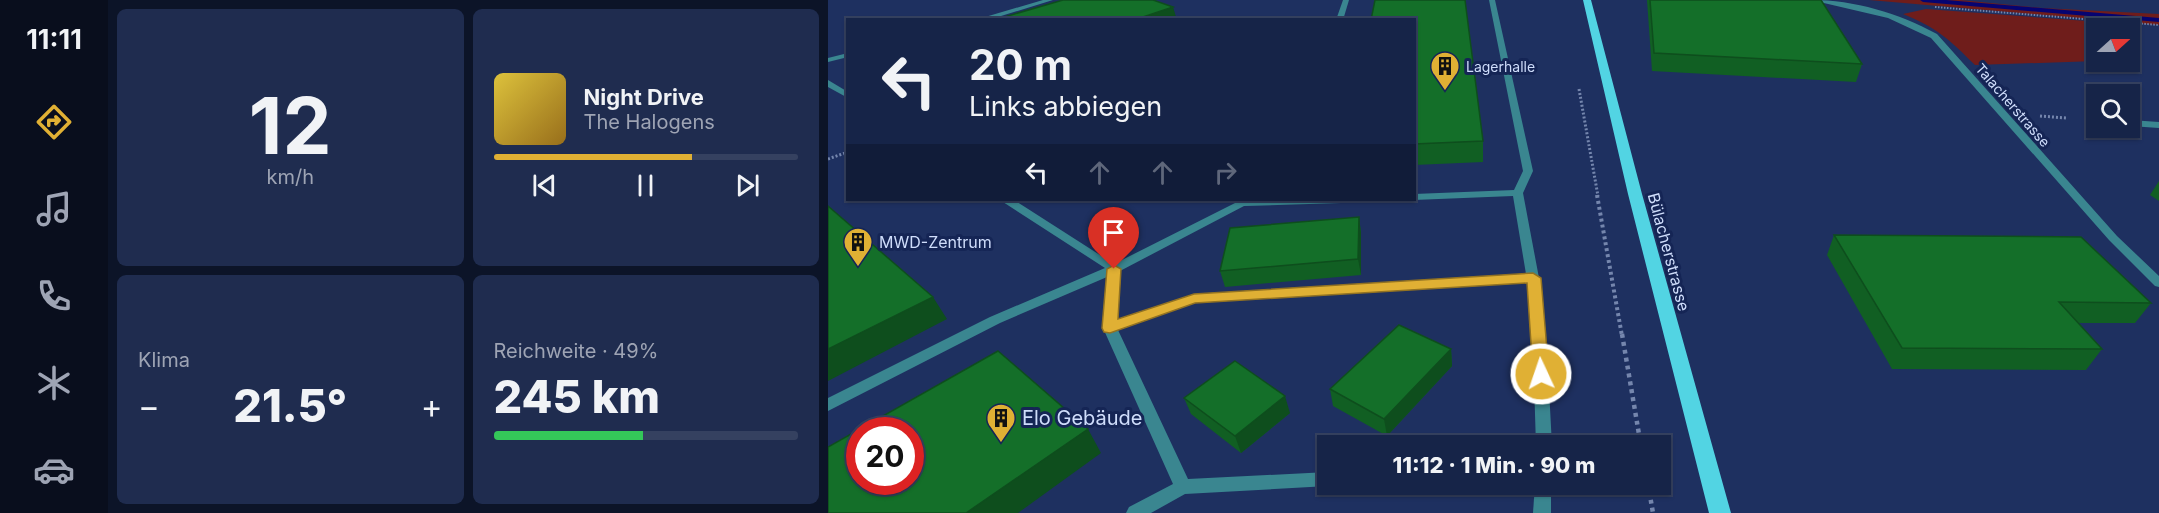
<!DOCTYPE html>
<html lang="de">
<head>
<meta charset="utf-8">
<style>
  body { margin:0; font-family:Inter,sans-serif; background:#1f2c4f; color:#f1f3f6; height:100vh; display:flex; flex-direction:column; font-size:22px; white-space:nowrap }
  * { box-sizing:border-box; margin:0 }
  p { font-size:20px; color:#9ea4b4 }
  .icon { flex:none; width:33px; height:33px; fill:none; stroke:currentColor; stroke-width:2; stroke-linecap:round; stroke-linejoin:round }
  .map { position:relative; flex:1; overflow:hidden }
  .drawer { display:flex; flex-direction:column; gap:9px; padding:9px; background:#0c1428; width:720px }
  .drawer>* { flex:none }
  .guide { position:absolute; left:18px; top:18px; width:570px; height:183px; border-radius:0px; box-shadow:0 2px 4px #0004,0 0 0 2px #354160; background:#162448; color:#f1f3f6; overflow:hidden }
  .needle { width:39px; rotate:69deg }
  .controls { position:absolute; left:1258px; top:18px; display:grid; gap:12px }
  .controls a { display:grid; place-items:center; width:54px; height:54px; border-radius:0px; background:#162448; box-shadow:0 2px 4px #0004,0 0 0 2px #354160; font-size:30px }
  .speed { position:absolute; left:18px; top:417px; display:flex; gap:12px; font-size:30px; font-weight:700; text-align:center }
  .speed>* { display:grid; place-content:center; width:78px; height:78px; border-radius:50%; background:#162448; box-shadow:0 2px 4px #0004,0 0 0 2px #354160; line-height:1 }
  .speed .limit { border:9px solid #d22; background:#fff; color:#111 }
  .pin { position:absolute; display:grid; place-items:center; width:51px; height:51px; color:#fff; margin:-62px -26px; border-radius:50% 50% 50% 0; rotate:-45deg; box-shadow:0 0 6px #0007 }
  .pin .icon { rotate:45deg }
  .me { position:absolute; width:66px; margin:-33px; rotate:357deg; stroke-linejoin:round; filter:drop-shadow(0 0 4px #0008) }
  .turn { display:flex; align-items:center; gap:21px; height:126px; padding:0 24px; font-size:27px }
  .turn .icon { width:78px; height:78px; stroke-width:2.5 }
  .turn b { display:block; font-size:42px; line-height:51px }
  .lanes { display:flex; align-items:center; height:57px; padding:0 24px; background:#0003; justify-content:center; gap:30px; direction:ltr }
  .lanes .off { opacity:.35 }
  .big { font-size:45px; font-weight:800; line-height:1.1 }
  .drawer .card { flex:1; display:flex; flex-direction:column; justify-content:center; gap:9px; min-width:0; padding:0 21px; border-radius:9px; background:#1f2c4f }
  .drawer .dial { align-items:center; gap:0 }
  .dial b { font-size:78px; line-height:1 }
  .song { display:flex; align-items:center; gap:18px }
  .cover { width:72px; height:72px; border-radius:9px; background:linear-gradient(135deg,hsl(50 70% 55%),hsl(40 70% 35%)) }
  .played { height:6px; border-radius:3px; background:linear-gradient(90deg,#e0b034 65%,#354160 65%) }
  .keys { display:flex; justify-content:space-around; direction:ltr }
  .heat { display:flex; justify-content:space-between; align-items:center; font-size:33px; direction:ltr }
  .charge { height:9px; border-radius:4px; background:linear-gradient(90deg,#34c759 49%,#354160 0) }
  .drawer .tiles { flex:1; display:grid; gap:9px; grid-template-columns:repeat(2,1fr) }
  .trip { position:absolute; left:489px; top:435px; width:354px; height:60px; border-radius:0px; background:#162448; box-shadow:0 2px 4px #0004,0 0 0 2px #354160; font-weight:800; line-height:60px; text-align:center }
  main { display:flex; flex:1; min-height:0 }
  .tab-bar { display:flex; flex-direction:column; width:108px; justify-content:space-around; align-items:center; background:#090e1d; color:#9ea4b4 }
  .tab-bar .icon { width:42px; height:42px }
  .tab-bar .selected { color:#e0b034 }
  .tab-bar b { font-size:27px; color:#f1f3f6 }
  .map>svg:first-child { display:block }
  .green { fill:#6f1d1b }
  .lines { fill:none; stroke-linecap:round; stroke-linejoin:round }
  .stream { fill:#060471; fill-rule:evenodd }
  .path-far3 { stroke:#7586ad; stroke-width:2; stroke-dasharray:1.5 1.5; stroke-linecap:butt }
  .path-far2 { stroke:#7586ad; stroke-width:3; stroke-dasharray:2 2; stroke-linecap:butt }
  .path-far1 { stroke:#7586ad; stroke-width:4; stroke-dasharray:3 3; stroke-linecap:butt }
  .path { stroke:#7586ad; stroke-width:4.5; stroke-dasharray:4 4; stroke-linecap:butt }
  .service { fill:#3a8690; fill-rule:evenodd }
  .minor { fill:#3a8690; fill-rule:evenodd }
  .primary { fill:#52d4e3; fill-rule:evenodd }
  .wall { fill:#115f23 }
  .shaded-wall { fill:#0e4e1d }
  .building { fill:#146f29; stroke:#0e4e1d; stroke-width:1.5; fill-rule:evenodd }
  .route { fill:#e0b034; stroke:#927222; stroke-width:1.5 }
  .labels { text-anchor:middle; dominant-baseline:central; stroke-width:6; stroke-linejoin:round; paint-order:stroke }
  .far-poi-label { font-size:14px; fill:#cfddfb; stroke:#152555; text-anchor:start }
  .far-street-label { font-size:14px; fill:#cfddfb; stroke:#152555 }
  .poi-label { font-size:16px; fill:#cfddfb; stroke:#152555; text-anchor:start }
  .street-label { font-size:16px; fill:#cfddfb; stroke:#152555 }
  .near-poi-label { font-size:20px; fill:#cfddfb; stroke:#152555; text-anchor:start }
</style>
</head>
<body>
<main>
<nav class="tab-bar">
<b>11:11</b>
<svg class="icon selected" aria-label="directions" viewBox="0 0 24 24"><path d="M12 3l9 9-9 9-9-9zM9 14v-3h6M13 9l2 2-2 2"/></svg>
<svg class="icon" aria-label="music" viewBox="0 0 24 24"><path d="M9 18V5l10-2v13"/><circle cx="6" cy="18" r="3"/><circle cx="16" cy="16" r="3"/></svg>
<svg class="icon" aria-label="phone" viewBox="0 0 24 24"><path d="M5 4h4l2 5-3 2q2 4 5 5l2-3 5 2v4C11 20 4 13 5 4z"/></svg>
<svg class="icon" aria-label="climate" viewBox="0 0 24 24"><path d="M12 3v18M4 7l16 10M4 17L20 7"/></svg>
<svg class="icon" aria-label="car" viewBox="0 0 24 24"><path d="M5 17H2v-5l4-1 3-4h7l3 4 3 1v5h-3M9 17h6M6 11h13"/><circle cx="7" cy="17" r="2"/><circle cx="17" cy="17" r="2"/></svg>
</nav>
<section class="drawer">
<div class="tiles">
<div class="card dial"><b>12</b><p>km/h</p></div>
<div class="card">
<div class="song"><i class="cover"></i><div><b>Night Drive</b><p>The Halogens</p></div></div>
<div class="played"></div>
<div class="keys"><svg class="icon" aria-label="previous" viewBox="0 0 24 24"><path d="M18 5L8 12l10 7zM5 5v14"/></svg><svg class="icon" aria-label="pause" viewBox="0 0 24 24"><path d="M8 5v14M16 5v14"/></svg><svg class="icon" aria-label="next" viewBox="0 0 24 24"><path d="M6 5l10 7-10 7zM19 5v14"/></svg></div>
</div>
<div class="card"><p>Klima</p>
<div class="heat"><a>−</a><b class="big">21.5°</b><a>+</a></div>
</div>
<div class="card"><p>Reichweite · 49%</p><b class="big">245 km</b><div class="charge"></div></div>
</div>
</section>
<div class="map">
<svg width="1331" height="513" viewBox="0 0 1331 513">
  <rect width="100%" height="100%" fill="#1e3060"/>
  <g class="green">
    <path d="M1041 0H1132L1214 8 1331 14V25Z"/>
    <path d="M1098 9 1259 21 1272 28H1269V61L1147 65C1122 40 1108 27 1075 14Z"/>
  </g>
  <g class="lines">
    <path class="stream" d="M1092 0H1118L1331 18V22L1095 2Z"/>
    <path class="path-far3" d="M1107 7 1331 25"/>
    <g class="path-far2">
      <path d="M751 89 770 196"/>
      <path d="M1212 116 1238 118"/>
      <path d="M0 159 20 152"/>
    </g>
    <path class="path-far1" d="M769 195 794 336"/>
    <g class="path">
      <path d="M794 334 813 446"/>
      <path d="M820 484 825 513"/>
    </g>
    <g class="service">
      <path d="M215 0H225L160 20H147Z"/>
      <path d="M515 0H521L515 20H508Z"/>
      <path d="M661 0H667L705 171 695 193 711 278 719 350 724 446H708L705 350 699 282 367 302 290 330 360 479 500 472V484H505L500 486 357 494 323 513H298L301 507 345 484 275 328 279 277 172 323 0 411V398L162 317 277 268 175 202 174 200H186L286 264 413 200H518L513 203 416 206 292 271 289 320 366 294 698 274 685 196 586 200H583H586V194L686 190 695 171Z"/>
      <path d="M20 53V57L0 62V58Z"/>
      <path d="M0 80 20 92V98L0 87Z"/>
      <path d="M707 484H723V513H705Z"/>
    </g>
    <g class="minor">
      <path d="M983 0C1027 0 1070 13 1109 34L1289 236 1331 276V287L1327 286 1281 240 1103 38 1060 18Z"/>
      <path d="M1262 117H1269V123L1259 122V118Z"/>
      <path d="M1302 120 1331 122V128L1302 126Z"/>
    </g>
    <path class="primary" d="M755 0H763L814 194 903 513H881L800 194Z"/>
  </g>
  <g class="wall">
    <path d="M819 0H993L1034 64 1028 82 824 71Z"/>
    <path d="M586 20 655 141V162L586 165Z"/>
    <path d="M1331 181V201L1322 195Z"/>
    <path d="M531 217 533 233V275L397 287 392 271Z"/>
    <path d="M1006 235 1323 303 1307 323H1250L1274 349 1258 370 1064 369 999 255Z"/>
    <path d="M623 349 624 366 559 436 505 406 502 389Z"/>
    <path d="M356 398 462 413 413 453 363 414Z"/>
  </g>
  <g class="shaded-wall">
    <path d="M345 7 349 20H306Z"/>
    <path d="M531 217 533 233V275L530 259Z"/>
    <path d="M105 297 119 319 0 381V349Z"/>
    <path d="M623 349 624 366 559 436 556 419Z"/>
    <path d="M457 396 462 413 413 453 407 436Z"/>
    <path d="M260 429 273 453 190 513H138Z"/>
  </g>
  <g class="building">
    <path d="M235 0H325L345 7 306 20H166Z"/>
    <path d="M547 0H637L655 141 586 144V20H543Z"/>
    <path d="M822 0H993L1034 64 826 53Z"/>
    <path d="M0 206 105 297 0 349Z"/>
    <path d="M531 217 530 259 392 271 402 228Z"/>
    <path d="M1006 235 1253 237 1323 303 1231 302 1274 349 1074 348Z"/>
    <path d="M571 325 623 349 556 419 502 389Z"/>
    <path d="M170 351 260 429 138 513H0V447ZM32 430H82V482H32Z"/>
    <path d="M407 361 457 396 407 436 356 398Z"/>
  </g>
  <path class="route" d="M286 265 293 269 290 319 366 294 705 273 713 278 721 374 719 378H707L705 374 699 283 367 303 282 333 276 332 274 328 279 269Z"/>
  <defs>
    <g id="building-pin" transform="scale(1.5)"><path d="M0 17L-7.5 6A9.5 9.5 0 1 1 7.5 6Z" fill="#e0b034" stroke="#152555"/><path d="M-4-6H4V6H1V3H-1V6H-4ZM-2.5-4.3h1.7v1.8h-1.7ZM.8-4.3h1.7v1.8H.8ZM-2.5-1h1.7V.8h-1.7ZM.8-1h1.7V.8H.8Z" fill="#111"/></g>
  </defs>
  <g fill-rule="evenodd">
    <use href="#building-pin" x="617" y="66"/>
    <use href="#building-pin" x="30" y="242"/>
    <use href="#building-pin" x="173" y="418"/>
  </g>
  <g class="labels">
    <g class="far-poi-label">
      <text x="638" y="66">Lagerhalle</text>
    </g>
    <g class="far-street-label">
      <text transform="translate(1185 105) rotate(49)">Talacherstrasse</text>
    </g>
    <g class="poi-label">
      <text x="51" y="242">MWD-Zentrum</text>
    </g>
    <g class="street-label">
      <text transform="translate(841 252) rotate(75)">Bülacherstrasse</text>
    </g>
    <g class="near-poi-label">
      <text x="194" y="418">Elo Gebäude</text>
    </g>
  </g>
</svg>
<div class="controls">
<a><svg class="needle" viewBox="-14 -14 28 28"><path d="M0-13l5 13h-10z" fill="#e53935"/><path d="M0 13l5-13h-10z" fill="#9ea4b4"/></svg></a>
<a><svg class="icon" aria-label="search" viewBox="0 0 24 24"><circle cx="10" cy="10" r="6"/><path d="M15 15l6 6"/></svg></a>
</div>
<div class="speed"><div class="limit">20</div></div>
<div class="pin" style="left:286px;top:269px;background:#d93025"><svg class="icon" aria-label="arrive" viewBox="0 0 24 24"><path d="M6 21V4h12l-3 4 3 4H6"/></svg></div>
<svg class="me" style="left:713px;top:374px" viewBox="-20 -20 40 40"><circle r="17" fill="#e0b034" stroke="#fff" stroke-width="3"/><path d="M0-11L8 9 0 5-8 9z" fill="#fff"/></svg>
<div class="trip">11:12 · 1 Min. · 90 m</div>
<div class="guide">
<div class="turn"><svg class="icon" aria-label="left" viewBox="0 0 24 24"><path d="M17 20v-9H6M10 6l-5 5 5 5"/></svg><div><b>20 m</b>Links abbiegen</div></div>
<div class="lanes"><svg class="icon" aria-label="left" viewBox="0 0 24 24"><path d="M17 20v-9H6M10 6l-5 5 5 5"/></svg><svg class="icon off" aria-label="ahead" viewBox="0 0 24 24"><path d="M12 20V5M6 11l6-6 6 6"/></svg><svg class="icon off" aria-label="ahead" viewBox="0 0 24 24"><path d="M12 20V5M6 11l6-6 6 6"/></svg><svg class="icon off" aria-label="right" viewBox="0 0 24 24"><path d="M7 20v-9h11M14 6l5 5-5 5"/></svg></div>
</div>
</div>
</main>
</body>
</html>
